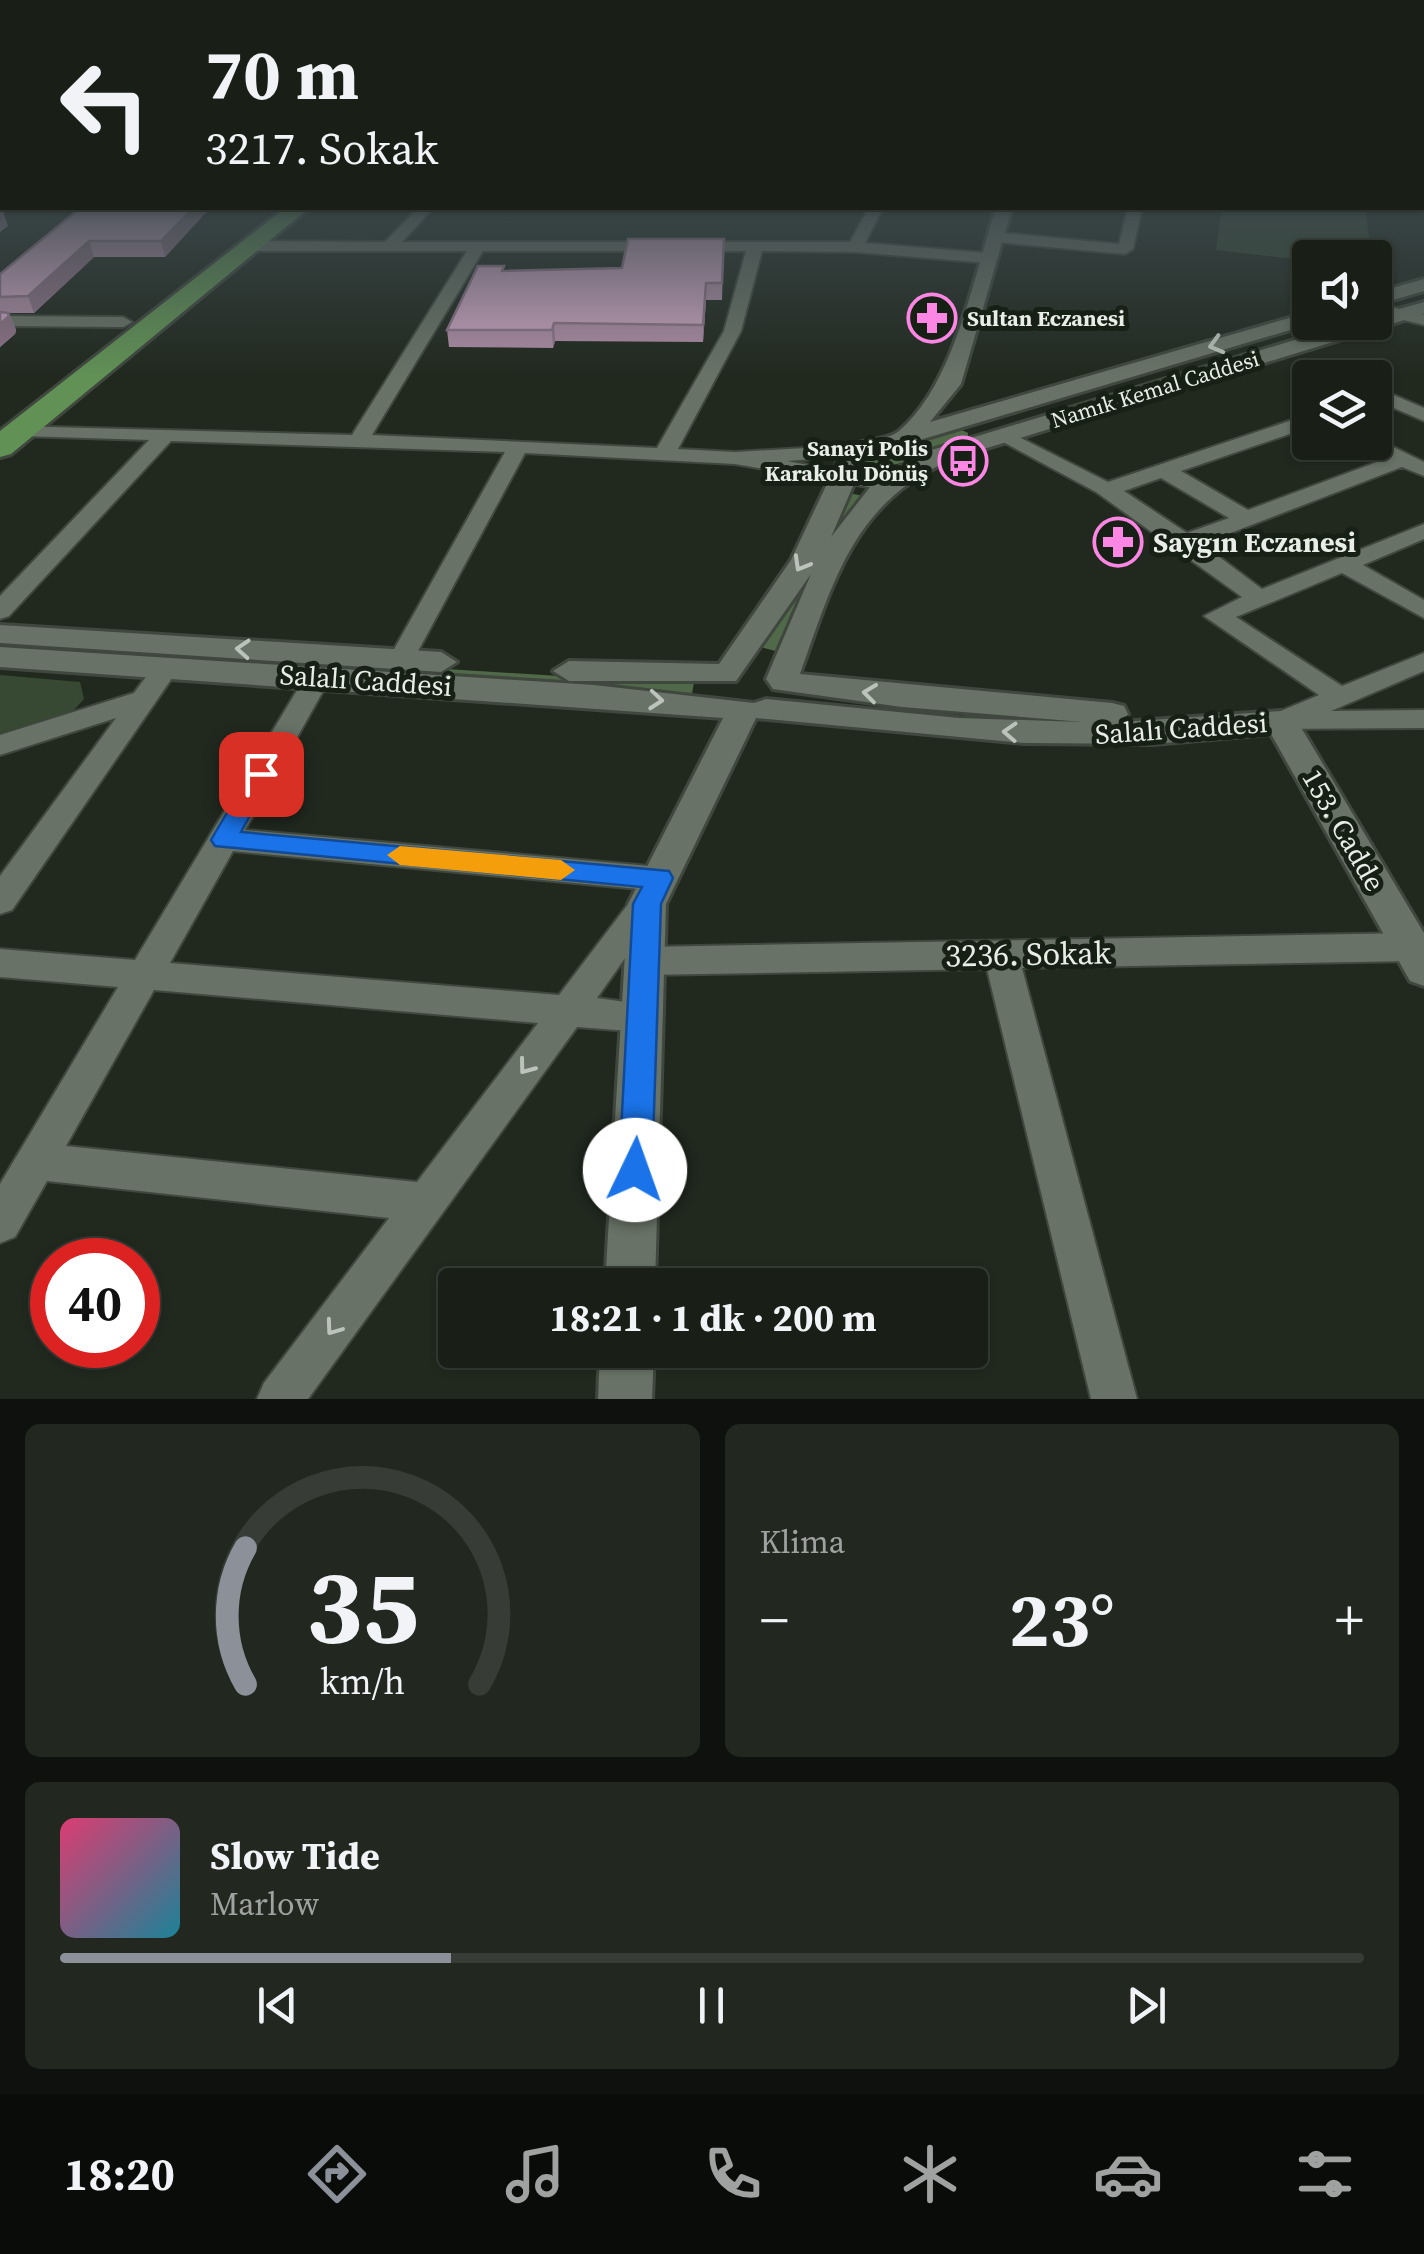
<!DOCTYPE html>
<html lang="tr">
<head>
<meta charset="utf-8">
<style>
  body { margin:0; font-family:"Source Serif 4",serif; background:#222720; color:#f1f3f6; height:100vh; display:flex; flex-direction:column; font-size:38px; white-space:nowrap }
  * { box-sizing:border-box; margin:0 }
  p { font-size:32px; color:#9fa2a1 }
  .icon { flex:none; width:55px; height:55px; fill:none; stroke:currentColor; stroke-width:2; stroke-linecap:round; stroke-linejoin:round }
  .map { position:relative; height:1399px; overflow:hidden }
  .sheet { display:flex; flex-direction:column; gap:25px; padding:25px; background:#0e110d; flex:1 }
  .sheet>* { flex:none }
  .hud { position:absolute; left:0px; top:0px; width:1425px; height:210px; box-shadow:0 2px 8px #0004,0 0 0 2px #373d36; background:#191f17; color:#f1f3f6; overflow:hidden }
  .buttons { position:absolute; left:1292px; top:240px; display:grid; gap:20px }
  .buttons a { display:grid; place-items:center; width:100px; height:100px; border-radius:10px; background:#191f17; box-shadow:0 2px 8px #0004,0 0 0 2px #373d36; font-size:50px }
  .speed { position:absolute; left:30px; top:1238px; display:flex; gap:20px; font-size:50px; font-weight:700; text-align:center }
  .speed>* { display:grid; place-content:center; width:130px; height:130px; border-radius:50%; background:#191f17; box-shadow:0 2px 8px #0004,0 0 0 2px #373d36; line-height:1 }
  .speed .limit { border:15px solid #d22; background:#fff; color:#111 }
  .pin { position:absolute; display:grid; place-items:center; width:85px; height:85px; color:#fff; margin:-42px; border-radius:20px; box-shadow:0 5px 15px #0006 }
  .me { position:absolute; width:110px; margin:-55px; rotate:3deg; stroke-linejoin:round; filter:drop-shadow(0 0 8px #0008) }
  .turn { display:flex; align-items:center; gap:35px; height:210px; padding:0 40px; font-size:45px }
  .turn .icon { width:130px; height:130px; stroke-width:2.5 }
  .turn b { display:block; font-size:70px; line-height:85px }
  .big { font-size:75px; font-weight:700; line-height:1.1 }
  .sheet .widget { flex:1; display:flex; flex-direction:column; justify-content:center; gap:15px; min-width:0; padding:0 35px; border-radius:15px; background:#222720 }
  .sheet .dial { align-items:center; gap:0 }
  .dial svg { height:260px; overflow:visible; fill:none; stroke:#373d36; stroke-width:7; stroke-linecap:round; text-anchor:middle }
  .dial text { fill:#f1f3f6; stroke:none }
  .song { display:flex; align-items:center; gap:30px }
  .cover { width:120px; height:120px; border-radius:15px; background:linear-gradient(135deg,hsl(340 70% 55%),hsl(190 70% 35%)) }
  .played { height:10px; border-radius:5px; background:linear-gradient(90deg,#8c9099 30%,#373d36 30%) }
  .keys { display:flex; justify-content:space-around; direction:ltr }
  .heat { display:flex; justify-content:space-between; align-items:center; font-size:55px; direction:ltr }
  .sheet .tiles { flex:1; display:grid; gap:25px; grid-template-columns:1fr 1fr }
  .widget:last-child { grid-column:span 2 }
  .trip { position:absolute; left:438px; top:1268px; width:550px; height:100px; border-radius:10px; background:#191f17; box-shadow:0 2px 8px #0004,0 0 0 2px #373d36; font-weight:700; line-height:100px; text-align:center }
  .tabs { display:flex; height:160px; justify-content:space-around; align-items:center; background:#0a0c09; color:#9fa2a1 }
  .tabs .icon { width:70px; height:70px }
  .tabs .current { color:#8c9099 }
  .tabs b { font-size:45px; color:#f1f3f6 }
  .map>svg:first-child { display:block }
  .green { fill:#374933 }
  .forest { fill:#4f6949 }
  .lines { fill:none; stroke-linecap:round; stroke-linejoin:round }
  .minor-casing { stroke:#3f473e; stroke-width:4 }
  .tertiary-casing { stroke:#3f473e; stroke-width:6 }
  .primary-casing { stroke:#3f473e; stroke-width:6 }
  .minor { fill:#687266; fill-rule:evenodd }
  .tertiary { fill:#687266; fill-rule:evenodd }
  .primary { fill:#619155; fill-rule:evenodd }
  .wall { fill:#ae8da5 }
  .shaded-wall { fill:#8d7386 }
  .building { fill:#caa4c0; stroke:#8d7386; stroke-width:2.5 }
  .oneway { stroke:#bbc3ba }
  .route { fill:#1a73e8; stroke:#114b97; stroke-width:2.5 }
  .slow { fill:#f59e0b }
  .labels { text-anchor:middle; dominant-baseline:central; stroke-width:10; stroke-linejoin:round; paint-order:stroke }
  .far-poi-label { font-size:22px; font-weight:bold; fill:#e8eee7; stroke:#172015; text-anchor:start }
  .far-street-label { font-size:22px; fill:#e8eee7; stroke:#172015 }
  .poi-label { font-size:28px; font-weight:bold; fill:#e8eee7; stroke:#172015; text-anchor:start }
  .street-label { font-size:28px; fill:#e8eee7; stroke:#172015 }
  .near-street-label { font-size:32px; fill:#e8eee7; stroke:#172015 }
</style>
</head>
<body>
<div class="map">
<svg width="1424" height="1399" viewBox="0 0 1424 1399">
  <rect width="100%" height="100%" fill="#21291f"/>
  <g class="green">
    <path d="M1222 208H1365L1372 257 1310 258V261L1216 250Z"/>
    <path d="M0 675 80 682 84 699 72 712 0 733Z"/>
  </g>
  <g class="forest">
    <path d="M958 428 968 433V439C946 448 882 476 864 463L870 454Z"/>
    <path d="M848 493 864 496 849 513 783 653 760 647 789 608Z"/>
    <path d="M0 641 654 682H694L692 694 0 649Z"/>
  </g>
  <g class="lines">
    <g class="minor-casing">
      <g id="minor">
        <rect x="1422" y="189" width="2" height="8"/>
        <path d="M418 208H433L402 242H850L869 208H883L865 243 988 253 996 258 988 263 855 252 762 251 741 331 678 449 735 452 857 445 864 447V455L787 461 892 481V491L735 464 525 453 410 666H392L388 660 505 452 171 441 9 616 0 619V596L149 440 21 436 14 434V426L352 435 467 251H250L242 246 250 241 385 242ZM483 251H746L724 331 657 448 372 435Z"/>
        <path d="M1128 208H1142L1133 249 1125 254 995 242 987 237 995 232 1119 244Z"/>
        <path d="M1375 303 1424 315V325L1375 313Z"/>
        <path d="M0 316 123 317 132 322 123 327 0 326Z"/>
        <path d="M1338 370 1351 378H1330Z"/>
        <path d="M1375 387 1424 408V421L1375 400Z"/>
        <path d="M1310 414V427L1181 471 1248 510 1385 459 1356 442H1375V438L1424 462V476L1402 467 1202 544 1262 589 1424 524V539L1363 565 1424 600V618L1342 573 1236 617 1342 686 1424 653V671L1331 711 1424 710V728L1271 729 1267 722 1271 715 1319 695 1204 616 1242 597 1096 492 992 436 1002 430 1009 432 1108 482ZM1161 478 1229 518 1187 533 1124 491Z"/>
        <path d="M166 660 179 668 12 910 0 914V876L116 718 0 755V735L134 693 157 662Z"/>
        <path d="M318 669 331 677 245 830 660 867 671 870 676 879 671 888 660 891 233 851 170 963 559 995 635 895 647 891 659 895 663 904 597 998 655 1006 660 1017 655 1028 642 1032 577 1027 308 1399H257L264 1383 389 1218 47 1181 15 1237 0 1243V1184L118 987 0 977V949L135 960 305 677ZM154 990 538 1023 417 1182 66 1146Z"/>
        <path d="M1412 933 1424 937V957L1412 961 1022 968 1137 1399H1091L987 969 645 975 633 971 628 961 633 951 645 947Z"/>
      </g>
    </g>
    <g class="tertiary-casing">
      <g id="tertiary">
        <rect x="0" y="180" width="2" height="6"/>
        <path d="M996 208H1012L961 384 930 422 1303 314 1310 312V322H1317L866 456 831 537 874 482 925 452 1354 322H1375V316L1424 302V314L961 456C856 496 835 576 800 674L1112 703 1124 706 1128 714 1122 722 1281 711 1293 714 1424 933V986L1410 981 1271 734 1152 744 1024 743 756 718 666 904 655 1285H605L628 904 723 718 0 667V647L594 685 754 703 766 699 959 718 1083 722 902 707 773 689 766 679 811 574 736 681H569L553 671 569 661 719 664 791 560 842 452C857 437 884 443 899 431 955 383 973 278 996 208Z"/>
        <path d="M1424 279V291L1375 305V293Z"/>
        <path d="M0 625 441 652 457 662 441 672 0 643Z"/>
        <path d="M600 1350H654L652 1399H598Z"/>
      </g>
    </g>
    <g class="primary-casing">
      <path id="primary" d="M285 208H309L11 454 0 457V431Z"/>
    </g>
    <use href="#minor" class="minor"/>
    <use href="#tertiary" class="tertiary"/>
    <use href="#primary" class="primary"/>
  </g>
  <g class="wall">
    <path d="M80 208H210L165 257H94L34 313H9L16 330 15 334 0 347V274Z"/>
    <path d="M724 239 722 300H706L703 342 555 341 553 348 449 347 447 330 505 271 622 268Z"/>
  </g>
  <g class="shaded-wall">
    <path d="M193 208H210L165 257 161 241Z"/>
    <path d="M3 211 8 226 0 232V213Z"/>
    <path d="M89 241 94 257 34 313 28 296Z"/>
    <path d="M706 283V300L703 342V325Z"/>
    <path d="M9 313 16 330 15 334 0 347V324Z"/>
    <path d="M554 323 555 341 553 348 552 330Z"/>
  </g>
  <g class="building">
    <path d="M80 208H193L161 241H89L28 296 0 297V274Z"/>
    <path d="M628 239H724L722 283H706L703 325 554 323 552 330H447L478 266H504L502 271 622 268Z"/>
    <path d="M0 312 9 313 8 317 0 324Z"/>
  </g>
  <defs><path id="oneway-chevron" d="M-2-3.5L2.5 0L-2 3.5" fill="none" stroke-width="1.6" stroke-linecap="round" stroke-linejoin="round" transform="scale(2.5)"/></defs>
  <g class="oneway">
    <use href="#oneway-chevron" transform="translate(1216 345) rotate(164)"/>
    <use href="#oneway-chevron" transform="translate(801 564) rotate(120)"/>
    <use href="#oneway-chevron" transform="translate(243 649) rotate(-176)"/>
    <use href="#oneway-chevron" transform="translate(870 693) rotate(-173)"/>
    <use href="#oneway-chevron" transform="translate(656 700) rotate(5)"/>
    <use href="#oneway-chevron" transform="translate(1010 732) rotate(-177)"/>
    <use href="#oneway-chevron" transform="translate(526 1067) rotate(127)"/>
    <use href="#oneway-chevron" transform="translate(333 1328) rotate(126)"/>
  </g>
  <linearGradient id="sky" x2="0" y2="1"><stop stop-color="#121711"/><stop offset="0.48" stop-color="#3d494d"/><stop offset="1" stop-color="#3d494d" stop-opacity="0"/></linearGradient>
  <rect width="1424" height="376" fill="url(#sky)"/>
  <path class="route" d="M261 766 273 774 241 832 669 871 673 878 661 904 652 1170 647 1181 635 1186 624 1181 619 1170 633 904 642 887 215 846 211 840 215 833 253 769Z"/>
  <path class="slow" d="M400 846 561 860 575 870 561 880 400 865 387 855Z"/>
  <defs>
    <g id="pharmacy-ring" transform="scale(2.5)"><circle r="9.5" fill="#172015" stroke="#fc86e4" stroke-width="1.5"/><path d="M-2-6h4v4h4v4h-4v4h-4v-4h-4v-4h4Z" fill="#fc86e4"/></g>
    <g id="bus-ring" transform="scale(2.5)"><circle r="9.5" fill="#172015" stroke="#fc86e4" stroke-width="1.5"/><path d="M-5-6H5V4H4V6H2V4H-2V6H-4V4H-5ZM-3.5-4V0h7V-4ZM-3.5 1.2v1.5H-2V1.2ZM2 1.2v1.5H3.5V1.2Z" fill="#fc86e4"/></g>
  </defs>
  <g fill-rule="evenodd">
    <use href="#pharmacy-ring" x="932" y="318"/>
    <use href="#bus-ring" x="963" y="461"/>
    <use href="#pharmacy-ring" x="1118" y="542"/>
  </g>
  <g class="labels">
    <g class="far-poi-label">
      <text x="967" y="318">Sultan Eczanesi</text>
      <text x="928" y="448" text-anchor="end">Sanayi Polis<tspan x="928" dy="25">Karakolu Dönüş</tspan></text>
    </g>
    <g class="far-street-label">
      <text transform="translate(1155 389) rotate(-17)">Namık Kemal Caddesi</text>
    </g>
    <g class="poi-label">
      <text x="1153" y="542">Saygın Eczanesi</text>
    </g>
    <g class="street-label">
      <text transform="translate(366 680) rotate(4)">Salalı Caddesi</text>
      <text transform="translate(1181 728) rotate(-4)">Salalı Caddesi</text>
      <text transform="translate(1344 830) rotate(60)">153. Cadde</text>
    </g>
    <g class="near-street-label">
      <text transform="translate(1028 954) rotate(-1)">3236. Sokak</text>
    </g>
  </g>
</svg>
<div class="buttons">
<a><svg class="icon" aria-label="sound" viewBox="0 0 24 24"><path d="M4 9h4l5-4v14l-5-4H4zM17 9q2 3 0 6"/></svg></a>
<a><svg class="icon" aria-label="layers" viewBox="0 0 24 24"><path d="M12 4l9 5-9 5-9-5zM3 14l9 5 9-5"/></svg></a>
</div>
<div class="speed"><div class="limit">40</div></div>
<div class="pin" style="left:261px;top:774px;background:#d93025"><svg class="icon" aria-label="arrive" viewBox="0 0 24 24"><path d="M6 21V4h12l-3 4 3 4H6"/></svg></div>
<svg class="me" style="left:635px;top:1170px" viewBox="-20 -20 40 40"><circle r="19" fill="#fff"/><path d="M0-13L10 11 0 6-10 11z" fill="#1a73e8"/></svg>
<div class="trip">18:21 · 1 dk · 200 m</div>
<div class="hud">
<div class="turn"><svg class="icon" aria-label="left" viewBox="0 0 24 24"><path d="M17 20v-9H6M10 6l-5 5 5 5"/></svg><div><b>70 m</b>3217. Sokak</div></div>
</div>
</div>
<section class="sheet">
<div class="tiles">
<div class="widget dial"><svg viewBox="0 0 100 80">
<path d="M14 69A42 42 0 1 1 86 69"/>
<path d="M14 69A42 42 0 0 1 14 27" stroke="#8c9099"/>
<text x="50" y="56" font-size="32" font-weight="700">35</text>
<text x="50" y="72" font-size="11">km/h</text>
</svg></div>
<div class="widget"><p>Klima</p>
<div class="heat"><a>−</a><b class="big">23°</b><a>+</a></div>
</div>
<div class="widget">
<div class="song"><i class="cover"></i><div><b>Slow Tide</b><p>Marlow</p></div></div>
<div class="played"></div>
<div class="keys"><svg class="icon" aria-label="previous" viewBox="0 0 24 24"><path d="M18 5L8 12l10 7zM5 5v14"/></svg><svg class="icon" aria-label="pause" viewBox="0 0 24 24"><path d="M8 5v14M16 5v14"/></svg><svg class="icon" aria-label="next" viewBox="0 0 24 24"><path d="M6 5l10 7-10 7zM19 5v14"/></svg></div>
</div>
</div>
</section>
<nav class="tabs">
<b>18:20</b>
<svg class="icon current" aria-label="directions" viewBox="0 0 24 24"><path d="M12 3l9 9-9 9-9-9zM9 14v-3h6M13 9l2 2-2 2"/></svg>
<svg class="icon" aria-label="music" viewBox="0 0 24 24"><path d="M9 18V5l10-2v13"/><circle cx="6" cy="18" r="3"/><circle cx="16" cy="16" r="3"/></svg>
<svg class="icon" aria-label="phone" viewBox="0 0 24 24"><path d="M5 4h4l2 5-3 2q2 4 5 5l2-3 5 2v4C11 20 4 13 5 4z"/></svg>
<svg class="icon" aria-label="climate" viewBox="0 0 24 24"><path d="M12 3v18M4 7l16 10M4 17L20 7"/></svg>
<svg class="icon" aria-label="car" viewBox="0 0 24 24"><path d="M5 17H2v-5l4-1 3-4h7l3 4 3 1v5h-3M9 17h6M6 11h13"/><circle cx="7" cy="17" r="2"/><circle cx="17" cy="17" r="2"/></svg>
<svg class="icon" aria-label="filters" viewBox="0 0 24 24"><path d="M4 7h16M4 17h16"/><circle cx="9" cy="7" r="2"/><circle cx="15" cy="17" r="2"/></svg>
</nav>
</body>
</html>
